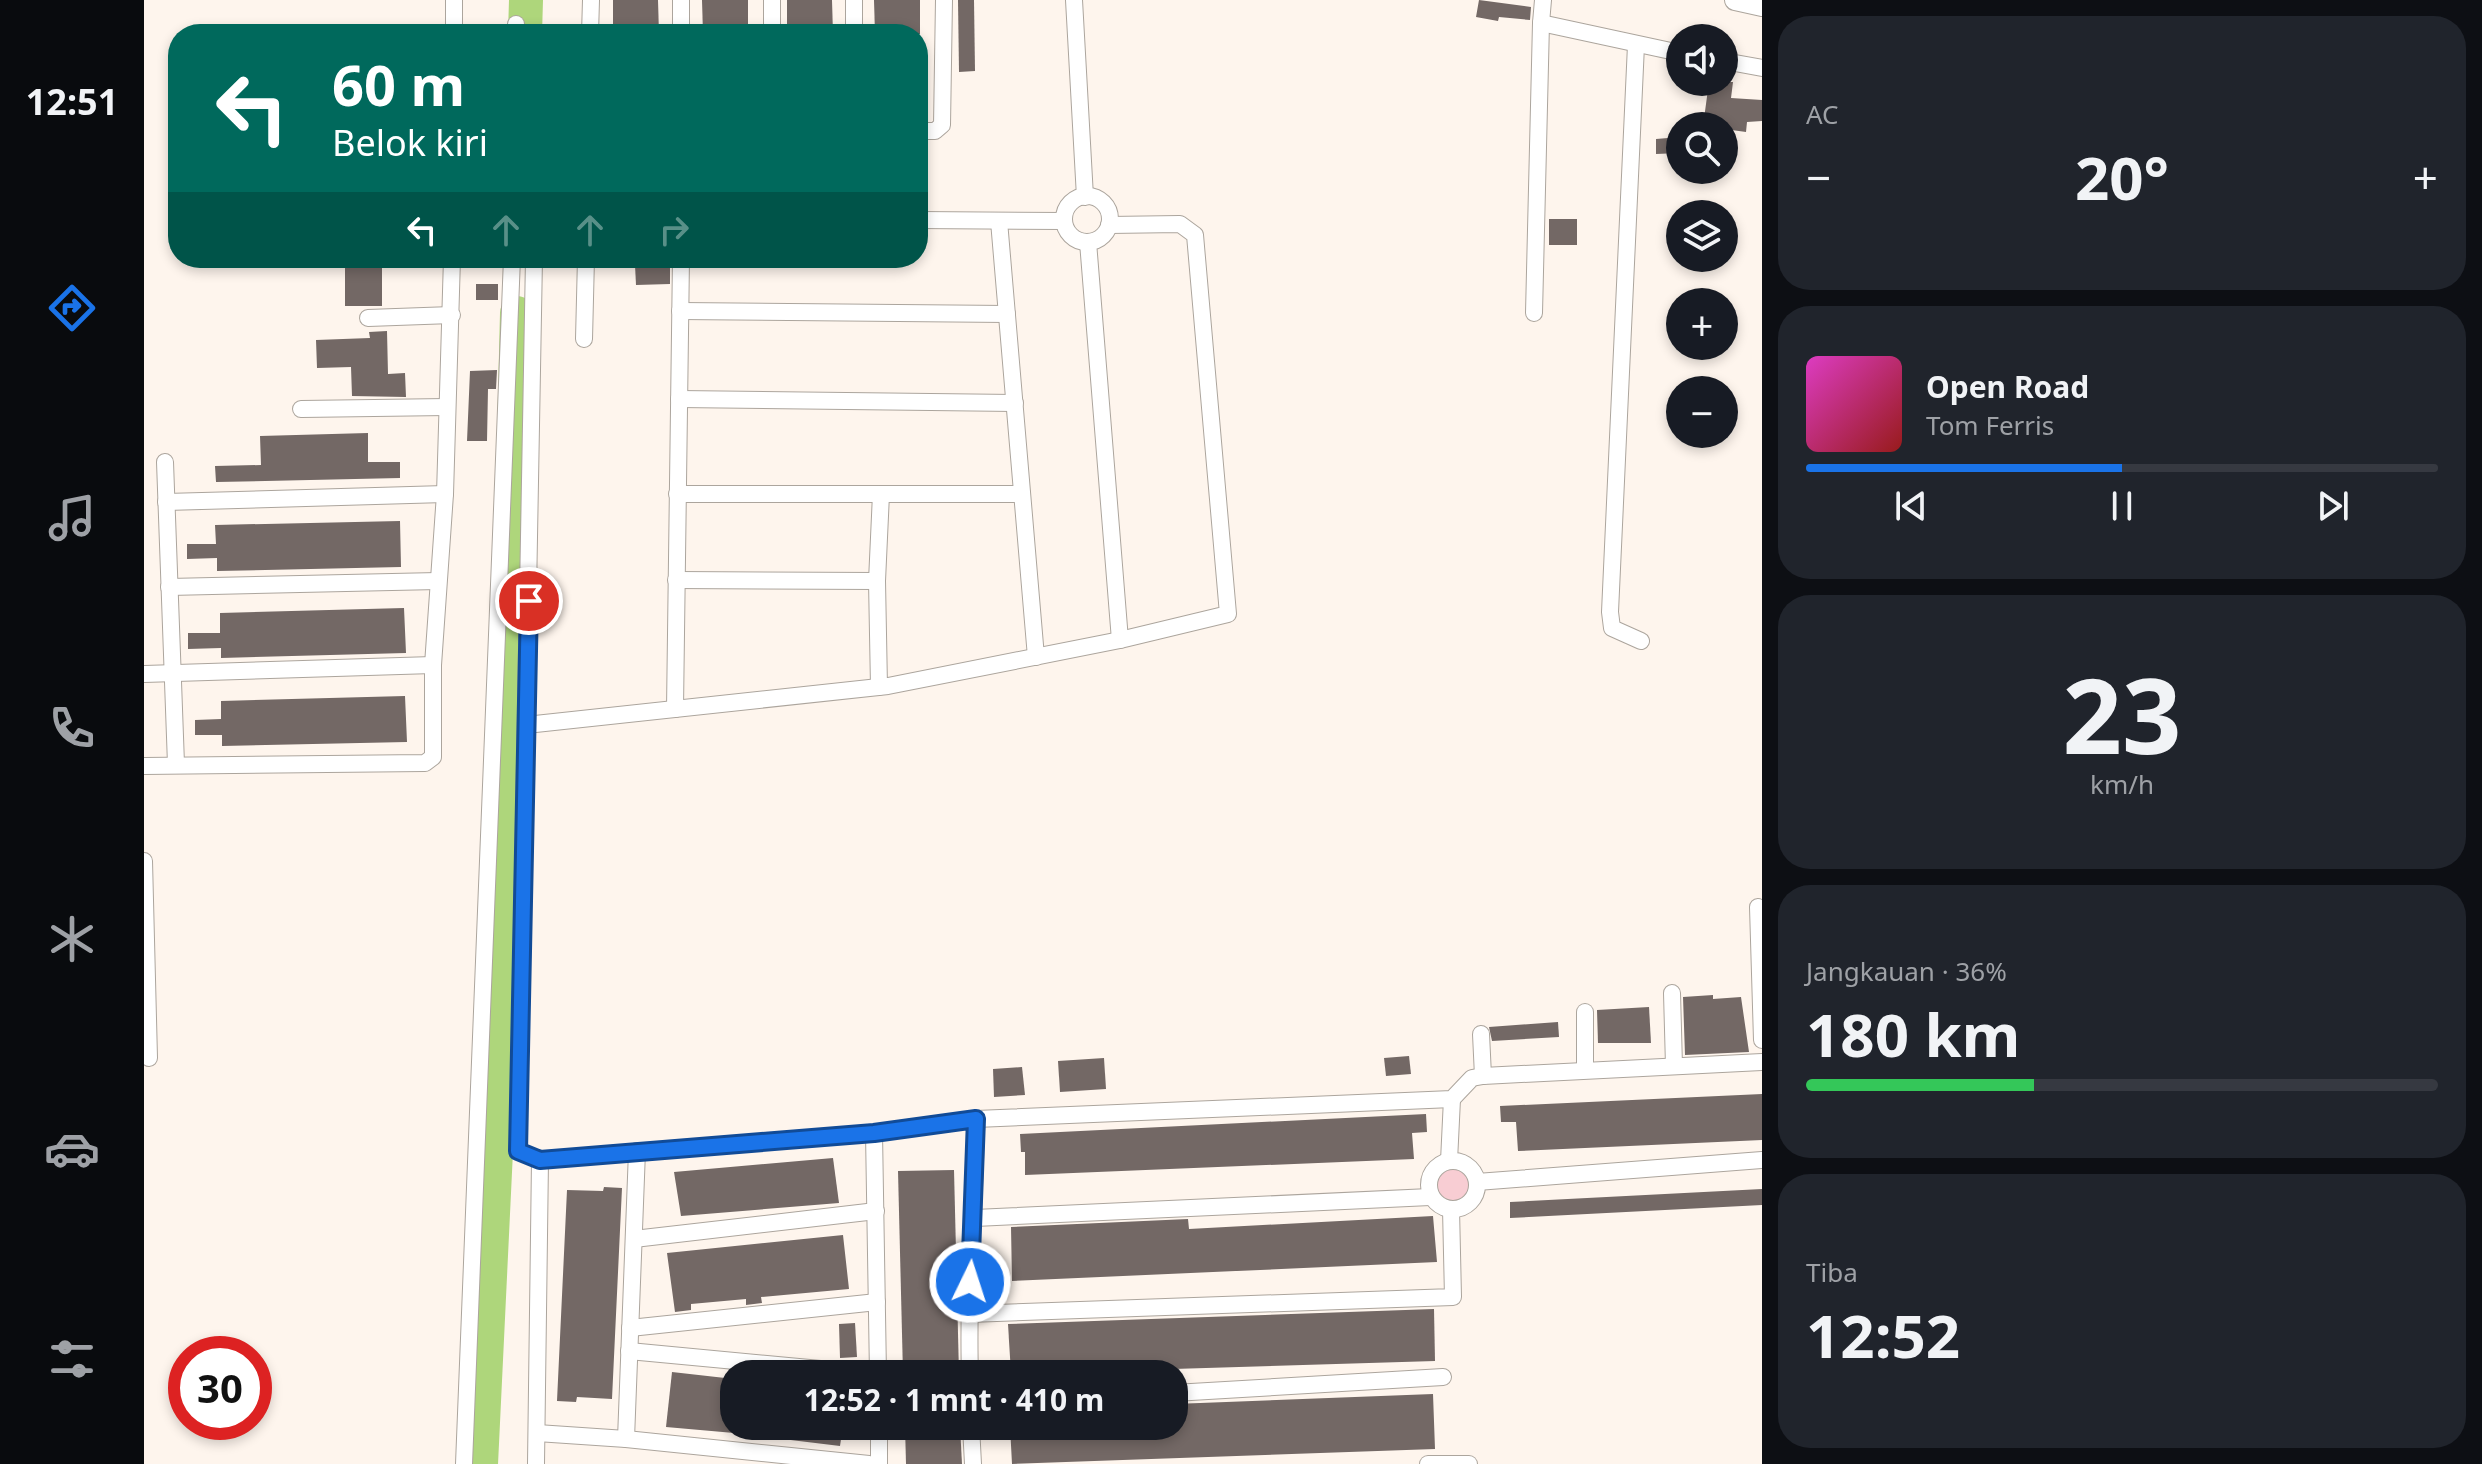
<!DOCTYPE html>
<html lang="id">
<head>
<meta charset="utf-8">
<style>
  body { margin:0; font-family:"Noto Sans",sans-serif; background:#20242c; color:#f1f3f6; height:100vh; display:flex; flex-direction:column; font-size:30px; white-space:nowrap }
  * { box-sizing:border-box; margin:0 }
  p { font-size:26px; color:#9ea1a6 }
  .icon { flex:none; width:44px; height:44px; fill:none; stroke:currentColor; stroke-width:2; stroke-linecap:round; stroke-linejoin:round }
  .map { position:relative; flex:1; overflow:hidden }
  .drawer { display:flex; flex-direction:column; gap:16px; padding:16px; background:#0d0f14; width:720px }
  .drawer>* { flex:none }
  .banner { position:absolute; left:24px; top:24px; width:760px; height:244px; border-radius:32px; box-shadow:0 4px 12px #0003; background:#00695c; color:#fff; overflow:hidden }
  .fabs { position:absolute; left:1522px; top:24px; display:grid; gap:16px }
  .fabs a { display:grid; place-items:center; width:72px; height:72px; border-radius:50%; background:#171b24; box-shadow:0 4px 12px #0003; font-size:40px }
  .speed { position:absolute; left:24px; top:1336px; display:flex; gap:16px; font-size:40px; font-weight:700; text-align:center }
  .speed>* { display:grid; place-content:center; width:104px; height:104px; border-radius:50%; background:#171b24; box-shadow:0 4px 12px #0003; line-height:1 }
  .speed .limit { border:12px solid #d22; background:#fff; color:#111 }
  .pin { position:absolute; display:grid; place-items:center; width:68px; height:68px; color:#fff; margin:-34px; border:4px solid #fff; border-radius:50%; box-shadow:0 2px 8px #0007 }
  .me { position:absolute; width:88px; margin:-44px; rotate:4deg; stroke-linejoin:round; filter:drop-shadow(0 0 6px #0008) }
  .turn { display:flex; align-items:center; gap:28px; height:168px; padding:0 32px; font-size:36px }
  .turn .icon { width:104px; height:104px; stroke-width:2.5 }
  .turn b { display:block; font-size:56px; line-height:68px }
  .lanes { display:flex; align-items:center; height:76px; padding:0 32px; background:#0003; justify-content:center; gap:40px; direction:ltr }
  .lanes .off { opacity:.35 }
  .big { font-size:60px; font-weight:700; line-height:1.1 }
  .drawer .tile { flex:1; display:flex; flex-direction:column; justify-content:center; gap:12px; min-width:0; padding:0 28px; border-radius:32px; background:#20242c }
  .drawer .dial { align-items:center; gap:0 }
  .dial b { font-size:104px; line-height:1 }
  .song { display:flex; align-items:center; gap:24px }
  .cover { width:96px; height:96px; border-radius:12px; background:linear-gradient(135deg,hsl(310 70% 55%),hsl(0 70% 35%)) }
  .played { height:8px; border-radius:4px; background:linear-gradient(90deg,#1a73e8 50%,#363941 50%) }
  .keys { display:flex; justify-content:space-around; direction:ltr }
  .heat { display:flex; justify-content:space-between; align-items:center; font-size:44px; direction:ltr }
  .charge { height:12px; border-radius:6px; background:linear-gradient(90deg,#34c759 36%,#363941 0) }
  .trip { position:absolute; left:576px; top:1360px; width:468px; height:80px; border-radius:32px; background:#171b24; box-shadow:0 4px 12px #0003; font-weight:700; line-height:80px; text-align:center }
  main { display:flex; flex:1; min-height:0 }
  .menu { display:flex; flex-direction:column; width:144px; justify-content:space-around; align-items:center; background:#090b0e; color:#9ea1a6 }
  .menu .icon { width:56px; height:56px }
  .menu .selected { color:#1a73e8 }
  .menu b { font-size:36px; color:#f1f3f6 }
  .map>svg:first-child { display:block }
  .green { fill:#f8cdd3 }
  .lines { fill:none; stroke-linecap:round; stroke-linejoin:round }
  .river { stroke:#aed67b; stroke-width:34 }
  .building { fill:#736865 }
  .minor-casing { stroke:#aca59d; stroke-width:18 }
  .tertiary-casing { stroke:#aca59d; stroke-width:22 }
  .minor { stroke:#fff; stroke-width:16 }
  .tertiary { stroke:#fff; stroke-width:20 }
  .route-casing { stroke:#114b97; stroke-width:20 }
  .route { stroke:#1a73e8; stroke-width:14 }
</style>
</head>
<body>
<main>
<nav class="menu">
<b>12:51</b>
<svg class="icon selected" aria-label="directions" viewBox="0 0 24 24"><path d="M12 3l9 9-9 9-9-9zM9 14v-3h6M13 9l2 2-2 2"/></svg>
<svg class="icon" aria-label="music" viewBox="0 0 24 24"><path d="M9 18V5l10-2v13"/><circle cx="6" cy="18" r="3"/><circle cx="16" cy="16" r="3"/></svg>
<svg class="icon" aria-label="phone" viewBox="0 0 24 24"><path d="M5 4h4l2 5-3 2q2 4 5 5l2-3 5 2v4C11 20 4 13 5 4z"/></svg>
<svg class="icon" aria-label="climate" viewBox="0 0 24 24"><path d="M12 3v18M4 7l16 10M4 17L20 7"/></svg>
<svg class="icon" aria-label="car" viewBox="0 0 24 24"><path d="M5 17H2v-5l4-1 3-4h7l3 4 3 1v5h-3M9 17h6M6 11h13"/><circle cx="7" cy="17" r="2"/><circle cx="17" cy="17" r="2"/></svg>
<svg class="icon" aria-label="filters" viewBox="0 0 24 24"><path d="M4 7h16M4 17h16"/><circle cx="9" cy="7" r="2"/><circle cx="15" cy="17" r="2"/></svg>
</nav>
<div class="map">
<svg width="1618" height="1464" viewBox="0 0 1618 1464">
  <rect width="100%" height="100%" fill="#fef5ed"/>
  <g class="green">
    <path d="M374 258 353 1130 337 1464H320Z"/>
    <circle cx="1309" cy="1185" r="24"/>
  </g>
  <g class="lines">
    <g class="river">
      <path d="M381 34 382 0"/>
      <path d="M337 1464 353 1130 373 313"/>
    </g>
  </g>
  <g class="building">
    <path d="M469 0H514L515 34H469Z"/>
    <path d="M558 0H604V34H559Z"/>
    <path d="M643 0H688L689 34H643Z"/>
    <path d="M730 0H776V34H731Z"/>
    <path d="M814 0H830L831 71 815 72Z"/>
    <path d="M1335 0 1387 7 1386 20 1355 17 1354 21 1332 17Z"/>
    <path d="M1565 82H1589L1587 98 1618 100V121L1603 122 1602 132 1559 126Z"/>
    <path d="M1536 137V153L1512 154V139Z"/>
    <rect x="1405" y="219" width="28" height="26"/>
    <path d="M526 264V284L492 285 491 265Z"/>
    <rect x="201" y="268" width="37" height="38"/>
    <rect x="332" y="284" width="22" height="16"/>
    <path d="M243 331 244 374 261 373 262 397 208 396 207 367 173 368 172 340 226 338 225 332Z"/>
    <path d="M353 370 352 389H344L343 441H323L326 371Z"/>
    <path d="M224 433V462H256V478L72 482 71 466 117 465 116 436Z"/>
    <path d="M256 521 257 567 73 571V558L43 559V544H72L71 525Z"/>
    <path d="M260 608 262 653 77 658V648L44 649V633H76V613Z"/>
    <path d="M261 696 263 742 78 746V735H51V720L77 719V701Z"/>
    <path d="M1569 995V999L1597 997 1605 1052 1541 1055 1539 997Z"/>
    <path d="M1505 1007 1507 1043H1454L1453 1010Z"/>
    <path d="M1414 1022 1415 1037 1348 1041 1345 1027Z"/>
    <path d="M1265 1056 1267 1074 1242 1076 1240 1058Z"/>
    <path d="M960 1058 962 1089 916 1092 914 1061Z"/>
    <path d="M878 1067 881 1095 850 1097 849 1069Z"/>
    <path d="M1618 1094V1140L1374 1151 1372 1122H1357L1356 1106Z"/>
    <path d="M1282 1114 1283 1132 1268 1133 1270 1159 881 1175V1152H877L876 1134Z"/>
    <path d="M689 1158 695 1203 537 1216 530 1172Z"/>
    <path d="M810 1170 815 1374H759L754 1171Z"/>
    <path d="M460 1187 478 1188 468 1399 433 1397 432 1402 413 1401 423 1190 459 1191Z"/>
    <path d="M1618 1189V1205L1366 1218V1202Z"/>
    <path d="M1289 1216 1293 1262 868 1281 867 1227 1044 1219 1045 1229Z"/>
    <path d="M699 1235 705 1289 617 1297 618 1303 602 1305V1299L547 1304V1310L531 1312 523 1253Z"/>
    <path d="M1290 1309 1291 1361 867 1374 864 1324Z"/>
    <path d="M711 1323 713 1357 696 1358 695 1324Z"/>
    <path d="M528 1372 590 1379V1433L522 1427Z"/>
    <path d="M1289 1394 1291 1449 868 1464 866 1426H1030V1404Z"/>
    <path d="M615 1426H699L696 1446 614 1436Z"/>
    <path d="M761 1426H816L818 1464H762Z"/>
  </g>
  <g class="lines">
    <g class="minor-casing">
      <g id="minor">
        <path d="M710 0V34"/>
        <path d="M930 0 941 197"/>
        <path d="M1399 0 1397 23 1536 53"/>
        <path d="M310 34V0"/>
        <path d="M372 34V24"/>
        <path d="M446 34 447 0"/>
        <path d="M537 34V0"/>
        <path d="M628 34V0"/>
        <path d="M1492 45 1466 612 1468 628 1497 641"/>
        <path d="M1580 61 1618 68"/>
        <path d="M774 131H791L798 125 800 0"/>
        <circle cx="943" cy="219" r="23"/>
        <path d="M774 220 920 221"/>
        <path d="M855 221 892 657"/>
        <path d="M944 242 976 640"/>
        <path d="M390 258 374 1151 396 1160 730 1133 832 1119 1308 1099 1328 1078 1339 1076 1618 1062"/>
        <path d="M536 311 863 314"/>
        <path d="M1390 313 1397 23"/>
        <path d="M224 318 308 315"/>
        <path d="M440 339 442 258"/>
        <path d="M535 399 871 403"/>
        <path d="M157 409 303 407"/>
        <path d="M21 462 32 764"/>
        <path d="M533 494H878"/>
        <path d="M22 502 301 494"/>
        <path d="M532 580 733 581"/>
        <path d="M25 587 294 581"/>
        <path d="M0 674 289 665"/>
        <path d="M735 687 733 581 737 494"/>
        <path d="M531 709 537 258"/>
        <path d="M382 725 744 686 976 640 1084 614 1051 235 1036 224 965 225"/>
        <path d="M0 766 281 763 289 757V665L301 494 308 258"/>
        <path d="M0 861 5 1058"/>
        <path d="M1614 907 1618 1040"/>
        <path d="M1528 993 1530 1066"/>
        <path d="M1441 1012V1070"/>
        <path d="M1337 1034 1339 1076"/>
        <path d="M730 1133 734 1374"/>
        <circle cx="1309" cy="1185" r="24"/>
        <path d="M1305 1161 1308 1099"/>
        <path d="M1333 1182 1618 1160"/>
        <path d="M831 1218 1286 1197"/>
        <path d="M490 1239 732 1211"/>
        <path d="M824 1314 1309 1297 1307 1209"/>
        <path d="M486 1328 733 1302"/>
        <path d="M485 1351 730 1374"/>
        <path d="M826 1374C823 1289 831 1204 832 1119"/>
        <path d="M1030 1393 1299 1377"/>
        <path d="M735 1426V1464"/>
        <path d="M827 1426 829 1464"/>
        <path d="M393 1433 482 1439 725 1464"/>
        <path d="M482 1439 493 1151"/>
        <path d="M320 1464 368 258"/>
        <path d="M392 1464 396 1160"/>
        <path d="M1284 1464H1325"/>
      </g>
    </g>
    <g class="tertiary-casing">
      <path id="tertiary" d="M1591 0 1618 6"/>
    </g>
    <use href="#minor" class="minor"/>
    <use href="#tertiary" class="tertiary"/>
  </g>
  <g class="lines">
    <g class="route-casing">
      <path id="route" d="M385 601 374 1151 396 1160 730 1133 832 1119 826 1282"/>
    </g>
    <use href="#route" class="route"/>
  </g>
</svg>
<div class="fabs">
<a><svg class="icon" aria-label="sound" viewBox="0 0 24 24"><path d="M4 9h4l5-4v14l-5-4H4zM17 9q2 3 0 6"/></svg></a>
<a><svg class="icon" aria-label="search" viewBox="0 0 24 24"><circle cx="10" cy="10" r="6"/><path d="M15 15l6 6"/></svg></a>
<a><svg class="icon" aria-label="layers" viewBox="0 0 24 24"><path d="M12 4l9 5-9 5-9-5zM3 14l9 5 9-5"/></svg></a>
<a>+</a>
<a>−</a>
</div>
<div class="speed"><div class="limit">30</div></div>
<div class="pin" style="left:385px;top:601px;background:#d93025"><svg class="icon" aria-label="arrive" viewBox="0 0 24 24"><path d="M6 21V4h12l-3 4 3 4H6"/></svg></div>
<svg class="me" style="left:826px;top:1282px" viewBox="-20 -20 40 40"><circle r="17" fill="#1a73e8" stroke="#fff" stroke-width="3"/><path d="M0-11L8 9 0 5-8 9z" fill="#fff"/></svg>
<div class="trip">12:52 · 1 mnt · 410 m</div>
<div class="banner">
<div class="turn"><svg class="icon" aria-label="left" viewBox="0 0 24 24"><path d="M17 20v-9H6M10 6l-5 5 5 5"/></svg><div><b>60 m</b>Belok kiri</div></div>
<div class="lanes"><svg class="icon" aria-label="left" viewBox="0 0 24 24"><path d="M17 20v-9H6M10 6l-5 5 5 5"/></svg><svg class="icon off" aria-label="ahead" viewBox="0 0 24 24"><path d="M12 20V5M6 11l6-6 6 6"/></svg><svg class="icon off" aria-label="ahead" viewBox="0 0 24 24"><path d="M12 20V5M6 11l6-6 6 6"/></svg><svg class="icon off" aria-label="right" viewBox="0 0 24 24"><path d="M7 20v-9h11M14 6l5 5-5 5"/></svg></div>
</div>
</div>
<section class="drawer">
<div class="tile"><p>AC</p>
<div class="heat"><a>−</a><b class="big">20°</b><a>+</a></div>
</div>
<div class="tile">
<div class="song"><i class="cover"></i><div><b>Open Road</b><p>Tom Ferris</p></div></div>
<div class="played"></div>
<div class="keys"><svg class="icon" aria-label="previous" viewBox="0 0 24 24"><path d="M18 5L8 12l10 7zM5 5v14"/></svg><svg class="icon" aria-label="pause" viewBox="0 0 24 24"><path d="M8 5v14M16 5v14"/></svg><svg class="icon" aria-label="next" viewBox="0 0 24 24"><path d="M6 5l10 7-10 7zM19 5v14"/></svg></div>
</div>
<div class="tile dial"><b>23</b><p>km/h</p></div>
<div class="tile"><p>Jangkauan · 36%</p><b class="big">180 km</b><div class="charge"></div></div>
<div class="tile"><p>Tiba</p><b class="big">12:52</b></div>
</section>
</main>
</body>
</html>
